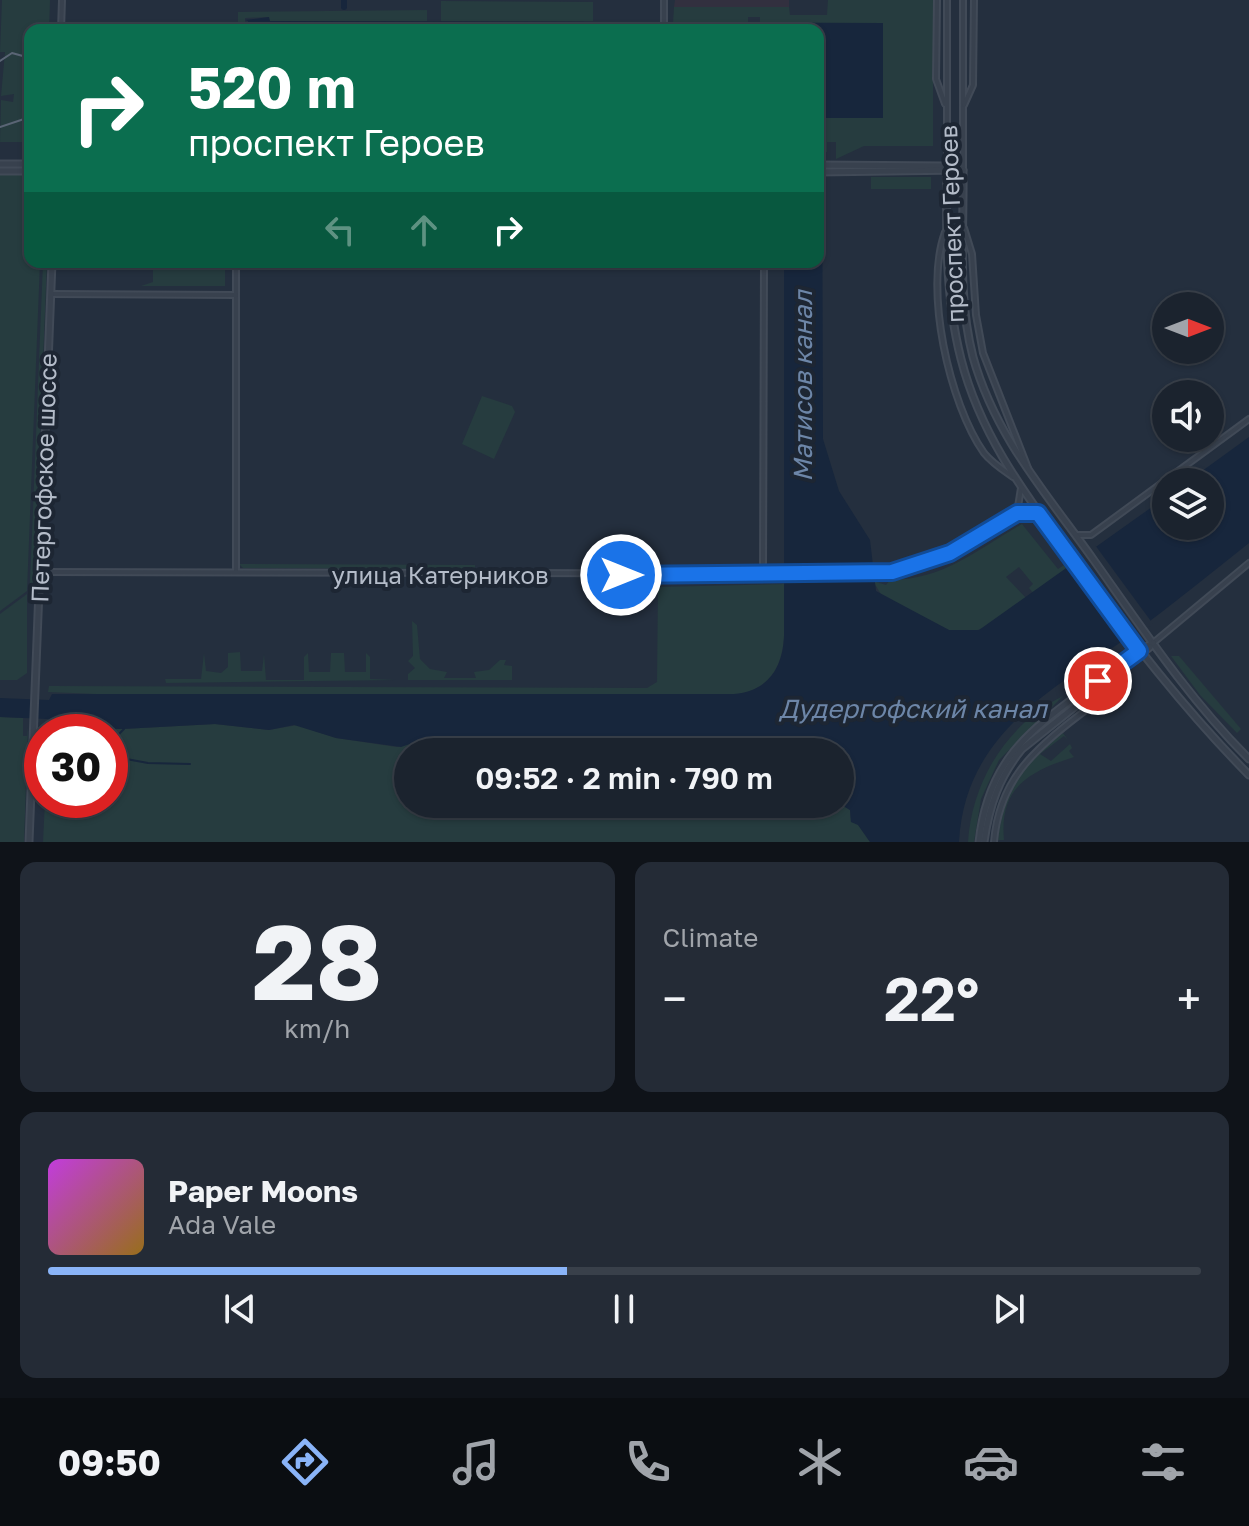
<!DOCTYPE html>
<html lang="en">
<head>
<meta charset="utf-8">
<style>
  body { margin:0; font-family:"Golos Text",sans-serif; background:#242b36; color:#f1f3f6; height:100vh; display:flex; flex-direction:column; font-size:30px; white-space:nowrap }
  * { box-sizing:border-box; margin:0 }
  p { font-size:26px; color:#a0a4aa }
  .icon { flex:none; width:44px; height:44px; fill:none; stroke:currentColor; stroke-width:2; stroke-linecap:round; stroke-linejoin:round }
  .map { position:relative; height:842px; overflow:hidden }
  .sheet { display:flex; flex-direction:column; gap:20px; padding:20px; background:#0f1319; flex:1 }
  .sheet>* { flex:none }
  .guide { position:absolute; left:24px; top:24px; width:800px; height:244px; border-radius:16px; box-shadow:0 2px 6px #0004,0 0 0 2px #39404a; background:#0b6e4f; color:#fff; overflow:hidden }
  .needle { width:52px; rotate:90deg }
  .buttons { position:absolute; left:1152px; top:292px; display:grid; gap:16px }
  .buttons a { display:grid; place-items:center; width:72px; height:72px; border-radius:50%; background:#1b232e; box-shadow:0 2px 6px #0004,0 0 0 2px #39404a; font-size:40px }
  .speed { position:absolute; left:24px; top:714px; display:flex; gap:16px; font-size:40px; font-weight:700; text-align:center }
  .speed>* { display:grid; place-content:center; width:104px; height:104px; border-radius:50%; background:#1b232e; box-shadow:0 2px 6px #0004,0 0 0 2px #39404a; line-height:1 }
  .speed .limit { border:12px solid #d22; background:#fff; color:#111 }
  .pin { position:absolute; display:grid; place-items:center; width:68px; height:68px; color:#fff; margin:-34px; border:4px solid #fff; border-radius:50%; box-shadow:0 2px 8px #0007 }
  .me { position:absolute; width:88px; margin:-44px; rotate:90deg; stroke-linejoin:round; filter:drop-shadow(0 0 6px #0008) }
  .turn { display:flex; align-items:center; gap:28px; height:168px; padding:0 32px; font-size:36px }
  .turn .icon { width:104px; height:104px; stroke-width:2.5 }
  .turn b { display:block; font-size:56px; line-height:68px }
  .lanes { display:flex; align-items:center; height:76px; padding:0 32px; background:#0003; justify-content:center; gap:40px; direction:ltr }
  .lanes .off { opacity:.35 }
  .big { font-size:60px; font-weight:600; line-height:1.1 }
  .sheet .widget { flex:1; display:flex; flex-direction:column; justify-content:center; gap:12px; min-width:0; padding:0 28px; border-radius:16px; background:#242b36 }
  .sheet .dial { align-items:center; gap:0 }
  .dial b { font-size:104px; line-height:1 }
  .song { display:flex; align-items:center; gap:24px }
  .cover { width:96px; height:96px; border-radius:12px; background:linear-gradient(135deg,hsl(290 70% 55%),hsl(40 70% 35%)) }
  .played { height:8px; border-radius:4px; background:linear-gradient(90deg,#8ab4f8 45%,#39404a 45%) }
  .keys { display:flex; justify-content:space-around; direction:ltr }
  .heat { display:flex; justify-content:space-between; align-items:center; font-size:44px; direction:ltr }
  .sheet .tiles { flex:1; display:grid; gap:20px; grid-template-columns:1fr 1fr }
  .widget:last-child { grid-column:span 2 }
  .trip { position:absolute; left:394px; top:738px; width:460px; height:80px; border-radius:40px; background:#1b232e; box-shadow:0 2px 6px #0004,0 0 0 2px #39404a; font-weight:600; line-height:80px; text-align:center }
  .dock { display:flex; height:128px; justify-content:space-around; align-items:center; background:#0b0e12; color:#a0a4aa }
  .dock .icon { width:56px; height:56px }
  .dock .active { color:#8ab4f8 }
  .dock b { font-size:36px; color:#f1f3f6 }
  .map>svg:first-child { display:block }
  .medical { fill:#32303f }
  .green { fill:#263c3f }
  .water { fill:#17263c }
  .pier { fill:#242f3e }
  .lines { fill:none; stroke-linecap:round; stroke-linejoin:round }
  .stream { stroke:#17263c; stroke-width:2 }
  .canal { stroke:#17263c; stroke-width:6 }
  .minor-casing { stroke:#414a57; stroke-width:8 }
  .tertiary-casing { stroke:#414a57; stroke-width:9 }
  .minor { stroke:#38414e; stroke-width:4 }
  .tertiary { stroke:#38414e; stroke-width:5 }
  .tram { stroke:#5a6575; stroke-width:2 }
  .route-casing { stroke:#114b97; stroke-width:20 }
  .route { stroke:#1a73e8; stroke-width:14 }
  .labels { text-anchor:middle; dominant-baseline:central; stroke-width:8; stroke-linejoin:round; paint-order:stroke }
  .street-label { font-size:24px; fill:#b4bcc9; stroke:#1d2633 }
  .water-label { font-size:26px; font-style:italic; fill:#6d86a8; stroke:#1d2633 }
</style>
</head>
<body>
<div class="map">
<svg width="1249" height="842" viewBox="0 0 1249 842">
  <rect width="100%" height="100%" fill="#242f3e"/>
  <path class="medical" d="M675 0H789V7H674Z"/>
  <g class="green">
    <path d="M2 0H50L49 30H30V142H0L1 100 13 102 14 94 1 96 5 52H0Z"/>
    <path d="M828 0H933V146H864L836 159V142H827V152H822V118L883 23H760V17H748V23H673L674 7H789L790 15H827Z"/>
    <path d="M441 1 593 2V21H441Z"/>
    <path d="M427 10V21H269V17L245 18V23H238V12Z"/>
    <path d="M0 174H30V262H40L27 591 0 611Z"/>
    <rect x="871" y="177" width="60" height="12"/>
    <path d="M43 262H47L34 586 30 583Z"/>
    <path d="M153 262H225V286H141L153 282Z"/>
    <path d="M482 396 512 406 515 412 494 459 462 444Z"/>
    <path d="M1022 524 1058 569 1064 565 1067 569 1033 593 1029 588 1033 584 1019 567 1006 577 1026 598 989 626 969 633 949 630 882 596 873 581 886 585 890 580C944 580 978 549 1022 524Z"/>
    <path d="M239 564 475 565V569L243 568Z"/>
    <path d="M784 584C784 626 794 680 742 694L143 696 48 692 49 686 647 688 657 682 658 587Z"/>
    <path d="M27 594V673L17 680H0V614Z"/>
    <path d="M412 621 417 625 420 659 430 669 447 672 444 678H476L474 672 489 670 500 660H506L504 665 512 666V680H403H408V674L415 668 408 661 413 656Z"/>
    <path d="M240 652 241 671H262L264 654 266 680H304V657L308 653 309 672H330L331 653H344L345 672H366V653L370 657V679L396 680 166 683 165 679H201L204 653 206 671 221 673 228 667V653Z"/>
    <path d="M1171 656H1179L1241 729 1237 733 1200 695Z"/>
    <path d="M1063 696 999 760 981 799 974 842H968C972 781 1007 724 1063 696Z"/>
    <path d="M0 717 23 718V736H27L28 727 24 842H0Z"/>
    <path d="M215 724 269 730 297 725 336 738 397 747 425 739H447L500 750H511L517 746 531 752H408V804H840L850 810 851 822 857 823 870 842H43L45 800H110V732H47L48 728 122 729Z"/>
    <path d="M1063 733 1068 740 1064 736 1040 754 1051 761 1070 744 1072 748 1069 751 1074 757C1030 771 999 787 1004 840H998C1003 792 1025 761 1063 733Z"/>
  </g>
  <path class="water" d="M269 17 270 21 883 23V118H822L823 439 839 491 870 540 876 591 949 630H979L1166 497V526H1210V482H1187L1249 437V543C1211 573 1173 604 1134 633 1054 689 965 732 959 842H870L858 825 851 822 850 810 840 804V752H658L644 748 615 752 564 748 531 752 517 746 511 750H500L447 739H425L401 747 336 738 294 725 269 730 215 724 122 729 57 727 48 719 0 717V698L49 700 52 694H734C768 691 783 668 784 636V262H818V30H248V21L245 20Z"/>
  <g class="pier">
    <path d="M1095 545 1153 624 1123 645 1066 567Z"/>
    <path d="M876 564 877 581 780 583V565Z"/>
  </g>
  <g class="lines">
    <path class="stream" d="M124 729 116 737 110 756 148 763 190 764"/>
    <path class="canal" d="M344 0V7"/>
    <g class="minor-casing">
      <g id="minor">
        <path d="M664 0V30"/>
        <path d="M937 0 936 79 945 104"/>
        <path d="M947 0V166"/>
        <path d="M963 0V170"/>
        <path d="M61 30 62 0"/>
        <path d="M964 105 973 85 974 0"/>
        <path d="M964 228 972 254 976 315 983 353 1028 468"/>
        <path d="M945 232C924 290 949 403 984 453 992 463 1003 470 1013 477"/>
        <path d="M236 262V572"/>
        <path d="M51 294 236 295"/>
        <path d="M1017 513 1021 488"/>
        <path d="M1077 535H1091L1249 419"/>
        <path d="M40 572 878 574 950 553 1017 513H1038"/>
        <path d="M763 574 764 262"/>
        <path d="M1153 643 1249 563"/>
        <path d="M994 842C999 782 1032 751 1078 716 1094 704 1109 696 1115 676"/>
      </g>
    </g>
    <g class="tertiary-casing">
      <g id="tertiary">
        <path d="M0 164H30"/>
        <path d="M818 165 947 166 963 170"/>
        <path d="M947 166C946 230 945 297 961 359 981 438 1029 499 1076 564 1130 639 1184 709 1249 775"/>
        <path d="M963 170C964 232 957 295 973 357 995 436 1046 493 1093 559 1142 628 1189 699 1249 759"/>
        <path d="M0 171H30"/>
        <path d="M818 172 961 170"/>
        <path d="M29 842 52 262"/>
        <path d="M979 842C988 762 1026 733 1087 688 1109 673 1130 655 1153 643"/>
        <path d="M984 842C989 806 999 777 1022 749L1150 647"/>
      </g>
    </g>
    <use href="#minor" class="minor"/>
    <use href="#tertiary" class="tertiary"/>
    <g class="tram">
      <path d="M0 61 12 53 30 58"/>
      <path d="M0 127 30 117"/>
    </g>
  </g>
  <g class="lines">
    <g class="route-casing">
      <path id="route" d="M621 575 892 572 950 553 1017 513H1038L1139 651 1098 681"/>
    </g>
    <use href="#route" class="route"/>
  </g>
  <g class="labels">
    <g class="street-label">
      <text transform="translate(951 224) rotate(-92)">проспект Героев</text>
      <text transform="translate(43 478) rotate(-88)">Петергофское шоссе</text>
      <text x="440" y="574">улица Катерников</text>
    </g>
    <g class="water-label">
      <text transform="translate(802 386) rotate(-90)">Матисов канал</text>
      <text x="913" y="708">Дудергофский канал</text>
    </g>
  </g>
</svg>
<div class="buttons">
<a><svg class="needle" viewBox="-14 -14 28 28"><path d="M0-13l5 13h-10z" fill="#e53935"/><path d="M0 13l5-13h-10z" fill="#a0a4aa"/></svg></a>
<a><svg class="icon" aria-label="sound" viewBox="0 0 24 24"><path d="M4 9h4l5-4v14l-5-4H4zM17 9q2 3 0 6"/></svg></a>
<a><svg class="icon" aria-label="layers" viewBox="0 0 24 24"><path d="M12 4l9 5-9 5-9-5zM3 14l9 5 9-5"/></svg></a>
</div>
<div class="speed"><div class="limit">30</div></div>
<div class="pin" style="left:1098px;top:681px;background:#d93025"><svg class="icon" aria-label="arrive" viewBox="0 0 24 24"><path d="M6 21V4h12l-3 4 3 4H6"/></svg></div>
<svg class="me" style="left:621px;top:575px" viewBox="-20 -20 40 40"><circle r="17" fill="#1a73e8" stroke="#fff" stroke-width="3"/><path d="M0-11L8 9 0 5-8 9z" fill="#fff"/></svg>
<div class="trip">09:52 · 2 min · 790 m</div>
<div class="guide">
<div class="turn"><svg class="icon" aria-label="right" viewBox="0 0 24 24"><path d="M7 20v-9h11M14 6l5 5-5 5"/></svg><div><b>520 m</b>проспект Героев</div></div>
<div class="lanes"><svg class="icon off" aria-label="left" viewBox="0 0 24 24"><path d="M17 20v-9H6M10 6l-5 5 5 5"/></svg><svg class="icon off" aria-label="ahead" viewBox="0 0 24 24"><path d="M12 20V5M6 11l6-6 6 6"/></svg><svg class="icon" aria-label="right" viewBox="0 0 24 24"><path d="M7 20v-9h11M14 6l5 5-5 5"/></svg></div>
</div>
</div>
<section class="sheet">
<div class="tiles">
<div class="widget dial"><b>28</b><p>km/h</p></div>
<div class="widget"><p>Climate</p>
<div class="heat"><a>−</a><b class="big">22°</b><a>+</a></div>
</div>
<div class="widget">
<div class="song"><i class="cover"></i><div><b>Paper Moons</b><p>Ada Vale</p></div></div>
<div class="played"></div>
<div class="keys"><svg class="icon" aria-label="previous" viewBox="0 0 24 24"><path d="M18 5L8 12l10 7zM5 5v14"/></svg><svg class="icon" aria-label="pause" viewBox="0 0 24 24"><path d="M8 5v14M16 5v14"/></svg><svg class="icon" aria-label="next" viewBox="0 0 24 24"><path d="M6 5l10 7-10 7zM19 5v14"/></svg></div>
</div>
</div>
</section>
<nav class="dock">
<b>09:50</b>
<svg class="icon active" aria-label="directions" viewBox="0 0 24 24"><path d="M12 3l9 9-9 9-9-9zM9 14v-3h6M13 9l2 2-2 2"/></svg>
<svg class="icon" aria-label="music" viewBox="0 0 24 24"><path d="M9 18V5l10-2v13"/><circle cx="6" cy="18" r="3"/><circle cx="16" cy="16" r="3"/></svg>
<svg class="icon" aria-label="phone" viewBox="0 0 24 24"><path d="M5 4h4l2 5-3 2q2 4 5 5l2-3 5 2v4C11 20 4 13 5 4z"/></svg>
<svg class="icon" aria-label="climate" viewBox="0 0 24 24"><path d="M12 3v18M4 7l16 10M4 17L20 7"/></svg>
<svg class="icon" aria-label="car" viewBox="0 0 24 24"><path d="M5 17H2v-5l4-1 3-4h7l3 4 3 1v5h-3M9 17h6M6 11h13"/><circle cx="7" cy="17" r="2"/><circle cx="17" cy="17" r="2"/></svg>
<svg class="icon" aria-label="filters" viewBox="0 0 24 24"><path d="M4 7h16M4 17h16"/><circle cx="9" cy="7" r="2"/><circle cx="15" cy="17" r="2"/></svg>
</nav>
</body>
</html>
